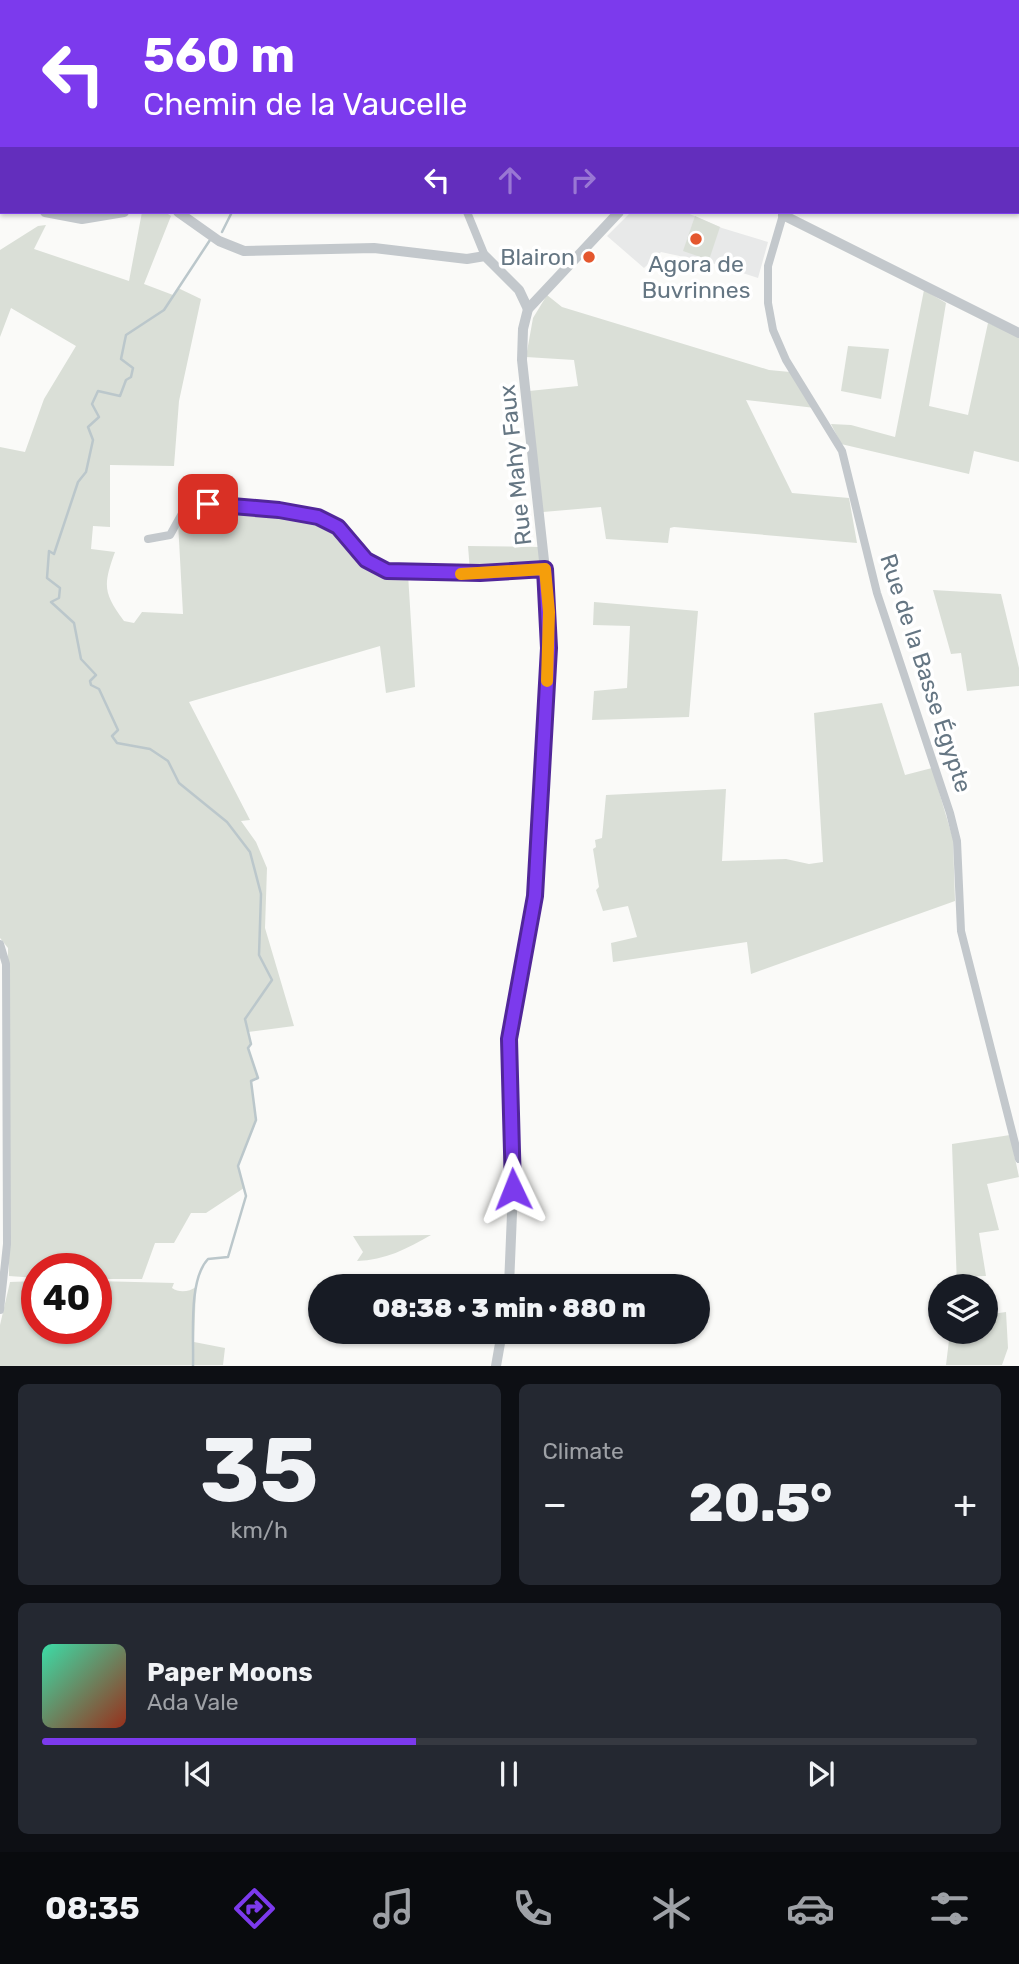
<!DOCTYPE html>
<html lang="en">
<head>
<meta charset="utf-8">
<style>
  body { margin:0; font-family:Rubik,sans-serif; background:#242831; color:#f1f3f6; height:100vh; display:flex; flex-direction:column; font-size:26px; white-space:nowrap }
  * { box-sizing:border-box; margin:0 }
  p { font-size:23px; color:#9ea1a6 }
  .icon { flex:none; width:38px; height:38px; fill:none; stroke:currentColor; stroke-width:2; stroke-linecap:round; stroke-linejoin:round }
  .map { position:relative; height:1366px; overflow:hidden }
  .drawer { display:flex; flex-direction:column; gap:18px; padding:18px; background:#0d0f14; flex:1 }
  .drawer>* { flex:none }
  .guide { position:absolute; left:0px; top:0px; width:1020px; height:214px; box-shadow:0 2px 5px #0004; background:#7c3aed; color:#fff; overflow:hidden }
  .controls { position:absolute; left:928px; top:1274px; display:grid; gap:14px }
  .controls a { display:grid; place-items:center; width:70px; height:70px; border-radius:50%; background:#171b24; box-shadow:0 2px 5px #0004; font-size:35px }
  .speed { position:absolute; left:21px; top:1253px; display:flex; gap:14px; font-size:35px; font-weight:700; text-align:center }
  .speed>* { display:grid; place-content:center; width:91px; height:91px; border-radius:50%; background:#171b24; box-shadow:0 2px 5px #0004; line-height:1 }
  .speed .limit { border:10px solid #d22; background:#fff; color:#111 }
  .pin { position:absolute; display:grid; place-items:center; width:60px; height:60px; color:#fff; margin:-30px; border-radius:14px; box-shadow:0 4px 10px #0006 }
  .me { position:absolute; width:77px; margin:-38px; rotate:358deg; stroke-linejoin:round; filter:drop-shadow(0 0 5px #0008) }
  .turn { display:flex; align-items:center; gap:24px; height:147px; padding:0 28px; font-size:32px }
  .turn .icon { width:91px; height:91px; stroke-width:2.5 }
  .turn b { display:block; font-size:49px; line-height:60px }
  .lanes { display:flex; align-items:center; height:66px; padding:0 28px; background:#0003; justify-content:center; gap:35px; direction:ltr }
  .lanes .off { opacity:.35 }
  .big { font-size:52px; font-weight:800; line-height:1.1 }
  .drawer .card { flex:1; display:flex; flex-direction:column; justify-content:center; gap:10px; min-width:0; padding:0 24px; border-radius:10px; background:#242831 }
  .drawer .dial { align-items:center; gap:0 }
  .dial b { font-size:91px; line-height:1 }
  .song { display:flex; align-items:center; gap:21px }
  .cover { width:84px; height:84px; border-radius:10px; background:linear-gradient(135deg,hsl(160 70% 55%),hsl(10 70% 35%)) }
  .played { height:7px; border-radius:4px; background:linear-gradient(90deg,#7c3aed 40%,#363941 40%) }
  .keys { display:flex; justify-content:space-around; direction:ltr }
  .heat { display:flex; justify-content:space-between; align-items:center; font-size:38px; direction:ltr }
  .drawer .tiles { flex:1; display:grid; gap:18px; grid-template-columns:1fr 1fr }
  .card:last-child { grid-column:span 2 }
  .trip { position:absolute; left:308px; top:1274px; width:402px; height:70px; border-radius:35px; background:#171b24; box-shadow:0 2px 5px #0004; font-weight:800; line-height:70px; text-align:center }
  .tabs { display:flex; height:112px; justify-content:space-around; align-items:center; background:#090b0e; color:#9ea1a6 }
  .tabs .icon { width:49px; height:49px }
  .tabs .active { color:#7c3aed }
  .tabs b { font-size:32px; color:#f1f3f6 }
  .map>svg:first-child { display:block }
  .built { fill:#e8e9e9 }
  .green { fill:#dadfd7 }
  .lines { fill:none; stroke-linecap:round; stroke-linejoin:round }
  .stream { stroke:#bbc7cb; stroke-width:2.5 }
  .minor { stroke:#c3c8cc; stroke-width:8 }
  .tertiary { stroke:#c3c8cc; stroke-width:10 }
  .route-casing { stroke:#51269a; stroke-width:18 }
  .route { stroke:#7c3aed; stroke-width:12 }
  .slow { stroke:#f59e0b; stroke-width:12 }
  .poi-dot { fill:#e4572e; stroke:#fff; stroke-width:2.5 }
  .labels { text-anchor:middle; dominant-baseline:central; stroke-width:7; stroke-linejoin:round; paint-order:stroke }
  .poi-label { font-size:23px; fill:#657683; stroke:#fff; text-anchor:end }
  .street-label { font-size:23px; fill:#657683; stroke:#fff }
</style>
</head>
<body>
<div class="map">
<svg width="1019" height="1366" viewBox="0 0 1019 1366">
  <rect width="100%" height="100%" fill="#fafaf8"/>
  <path class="built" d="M631 212H685L722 228 768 242 758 278 712 263 661 252 644 268 607 236Z"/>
  <g class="green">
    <path d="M0 0H310L2 2V195Z"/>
    <path d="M142 212H165L171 216 144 284 173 295 178 288 201 299 179 401 174 466 110 465V527L93 526 91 549 115 552C103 585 103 593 124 621L134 623 142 612 183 614 178 522 182 514 201 506 318 519 340 532 372 568 383 572 408 574 415 687 386 693 380 646 189 702 250 820 241 821 256 842 267 868 265 928 294 1026 248 1032 251 1044 248 1048 258 1078 251 1082 256 1120 238 1166 244 1188 206 1213H191L174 1243H155L142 1279H96V1269H37V1278L9 1276 8 948 0 938V447L25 452 44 399 76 346 11 308 0 337V250L38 226 46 225 34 249 129 281Z"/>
    <path d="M695 216 720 227 709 260 683 251Z"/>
    <path d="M924 290 946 303 929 406 968 415 988 323 1019 336V462L974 451 969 474 841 444 831 424 851 425 895 437Z"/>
    <path d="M547 295 562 307 769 370 790 372 815 408 746 400 792 493 849 498 857 543 674 527 670 528 668 543 606 539 601 507 543 512 529 391 578 386 574 360 526 357 533 318Z"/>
    <path d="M848 346 889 349 881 399 841 391Z"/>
    <path d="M468 546 540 547 541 563 537 568 470 571Z"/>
    <path d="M933 590 1001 594 1019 668V686L967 691 961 653 951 654Z"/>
    <path d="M594 602 698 611 689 717 592 720 594 691 627 688 630 626 593 625Z"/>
    <path d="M882 703 905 775 932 768 953 839 955 901 751 974 747 942 613 962 611 943 637 937 628 906 603 911 596 890 599 887 593 849 596 847 595 840 602 838 606 795 726 789 722 861 786 859 809 864 823 862 814 713Z"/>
    <path d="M1010 1135 1019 1177 987 1184 999 1230 979 1233 986 1276 957 1277V1286L952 1144Z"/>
    <path d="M431 1235C407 1249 385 1260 357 1261L363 1252 353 1236Z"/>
    <path d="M37 1281V1328H96V1281L174 1283 172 1288C179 1293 189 1292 196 1287L194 1342 225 1348 223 1365 0 1366V1325L10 1282Z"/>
    <path d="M1006 1312 1008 1348 1002 1365H946L950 1332H985V1315Z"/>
  </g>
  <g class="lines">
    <g class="stream">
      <path d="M143 0 144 2"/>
      <path d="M247 0V2"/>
      <path d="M149 2 159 0"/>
      <path d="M222 232 232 212"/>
      <path d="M193 1366C194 1337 188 1280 208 1259L228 1257 246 1196 238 1166 256 1120 251 1081 258 1078 248 1048 251 1044 245 1019 272 980 259 955 261 894 250 852 227 822 179 783 168 761 150 749 117 743 112 736 118 730 99 689 91 685 90 681 96 675 81 659 74 623 51 602 59 598 60 588 47 578 49 551 54 554 78 482 86 472 93 440 88 427 99 417 92 404 98 391 120 396 126 380 131 377 133 368 121 359 126 335 164 310 210 240"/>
    </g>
    <g class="minor">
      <path d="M415 0 416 2"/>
      <path d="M600 0 601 2"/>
      <path d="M450 2 451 0"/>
      <path d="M467 212 485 256"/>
      <path d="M783 215 768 266V303L773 330 786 360 842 451 877 593 950 813 957 841 961 931 1019 1159"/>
      <path d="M148 539 170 535 184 510 201 504H217L319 517 338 527 366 560 387 571 480 573 545 569"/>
      <path d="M0 944 6 964 7 1244 0 1310"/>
    </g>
    <g class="tertiary">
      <path d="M782 2V0"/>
      <path d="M0 198H2"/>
      <path d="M45 212 82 219 124 212"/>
      <path d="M178 212 219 241 244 251 374 248 467 259 485 256 519 290 528 309"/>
      <path d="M784 212 783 215 1019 333"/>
      <path d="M509 1286 513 1189 509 1039 535 896 549 648 547 588 522 360 523 329 528 309 619 212"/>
      <path d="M496 1366 502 1332"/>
    </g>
  </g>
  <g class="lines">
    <g class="route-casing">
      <path id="route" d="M208 504 279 510 318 517 338 527 366 560 387 571 480 573 545 569 549 648 535 896 509 1039 513 1189"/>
    </g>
    <use href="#route" class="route"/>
    <path class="slow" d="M461 574 545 569 549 612 547 681"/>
  </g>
  <g class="poi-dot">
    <circle cx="696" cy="239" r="7"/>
    <circle cx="589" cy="257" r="7"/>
  </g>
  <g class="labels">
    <g class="poi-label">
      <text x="575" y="257">Blairon</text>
      <text x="696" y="264" text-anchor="middle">Agora de<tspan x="696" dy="26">Buvrinnes</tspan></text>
    </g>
    <g class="street-label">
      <text transform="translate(515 465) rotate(-96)">Rue Mahy Faux</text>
      <text transform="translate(926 673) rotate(72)">Rue de la Basse Égypte</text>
    </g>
  </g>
</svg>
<div class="controls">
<a><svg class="icon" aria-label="layers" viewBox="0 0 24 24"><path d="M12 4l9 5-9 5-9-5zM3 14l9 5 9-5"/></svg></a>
</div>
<div class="speed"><div class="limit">40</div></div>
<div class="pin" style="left:208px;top:504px;background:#d93025"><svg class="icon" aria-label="arrive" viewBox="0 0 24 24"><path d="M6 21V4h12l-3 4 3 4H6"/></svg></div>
<svg class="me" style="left:513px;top:1189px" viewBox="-20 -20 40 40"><path d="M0-17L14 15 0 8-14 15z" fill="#7c3aed" stroke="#fff" stroke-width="4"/></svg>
<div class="trip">08:38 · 3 min · 880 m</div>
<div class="guide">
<div class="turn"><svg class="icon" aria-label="left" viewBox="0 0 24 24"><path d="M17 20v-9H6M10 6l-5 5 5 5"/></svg><div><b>560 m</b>Chemin de la Vaucelle</div></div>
<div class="lanes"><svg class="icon" aria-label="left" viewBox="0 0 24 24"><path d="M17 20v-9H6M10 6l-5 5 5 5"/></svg><svg class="icon off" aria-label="ahead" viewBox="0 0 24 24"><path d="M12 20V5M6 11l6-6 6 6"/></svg><svg class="icon off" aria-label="right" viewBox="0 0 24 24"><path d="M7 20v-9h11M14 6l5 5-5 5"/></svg></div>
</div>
</div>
<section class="drawer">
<div class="tiles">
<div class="card dial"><b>35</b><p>km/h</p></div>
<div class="card"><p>Climate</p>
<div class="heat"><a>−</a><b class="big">20.5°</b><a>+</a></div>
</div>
<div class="card">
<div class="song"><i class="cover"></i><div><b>Paper Moons</b><p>Ada Vale</p></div></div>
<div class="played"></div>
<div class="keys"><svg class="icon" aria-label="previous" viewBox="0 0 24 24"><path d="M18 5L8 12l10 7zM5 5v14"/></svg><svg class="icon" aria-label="pause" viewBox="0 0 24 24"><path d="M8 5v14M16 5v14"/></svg><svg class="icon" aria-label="next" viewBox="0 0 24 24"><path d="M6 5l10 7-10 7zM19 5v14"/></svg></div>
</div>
</div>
</section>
<nav class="tabs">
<b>08:35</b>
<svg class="icon active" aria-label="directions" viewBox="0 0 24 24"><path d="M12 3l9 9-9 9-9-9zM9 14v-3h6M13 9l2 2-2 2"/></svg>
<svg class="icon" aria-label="music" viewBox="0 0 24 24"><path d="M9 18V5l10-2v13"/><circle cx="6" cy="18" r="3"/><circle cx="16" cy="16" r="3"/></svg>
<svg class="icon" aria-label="phone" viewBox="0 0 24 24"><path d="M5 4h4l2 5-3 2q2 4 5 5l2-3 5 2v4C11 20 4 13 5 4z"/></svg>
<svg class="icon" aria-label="climate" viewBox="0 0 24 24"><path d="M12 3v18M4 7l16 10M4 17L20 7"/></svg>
<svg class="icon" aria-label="car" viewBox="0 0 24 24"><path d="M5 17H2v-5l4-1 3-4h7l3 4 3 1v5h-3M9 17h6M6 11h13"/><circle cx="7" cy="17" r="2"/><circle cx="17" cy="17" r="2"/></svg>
<svg class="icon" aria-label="filters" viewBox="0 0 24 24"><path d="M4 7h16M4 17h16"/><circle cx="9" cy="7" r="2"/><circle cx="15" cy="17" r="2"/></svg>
</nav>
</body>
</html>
